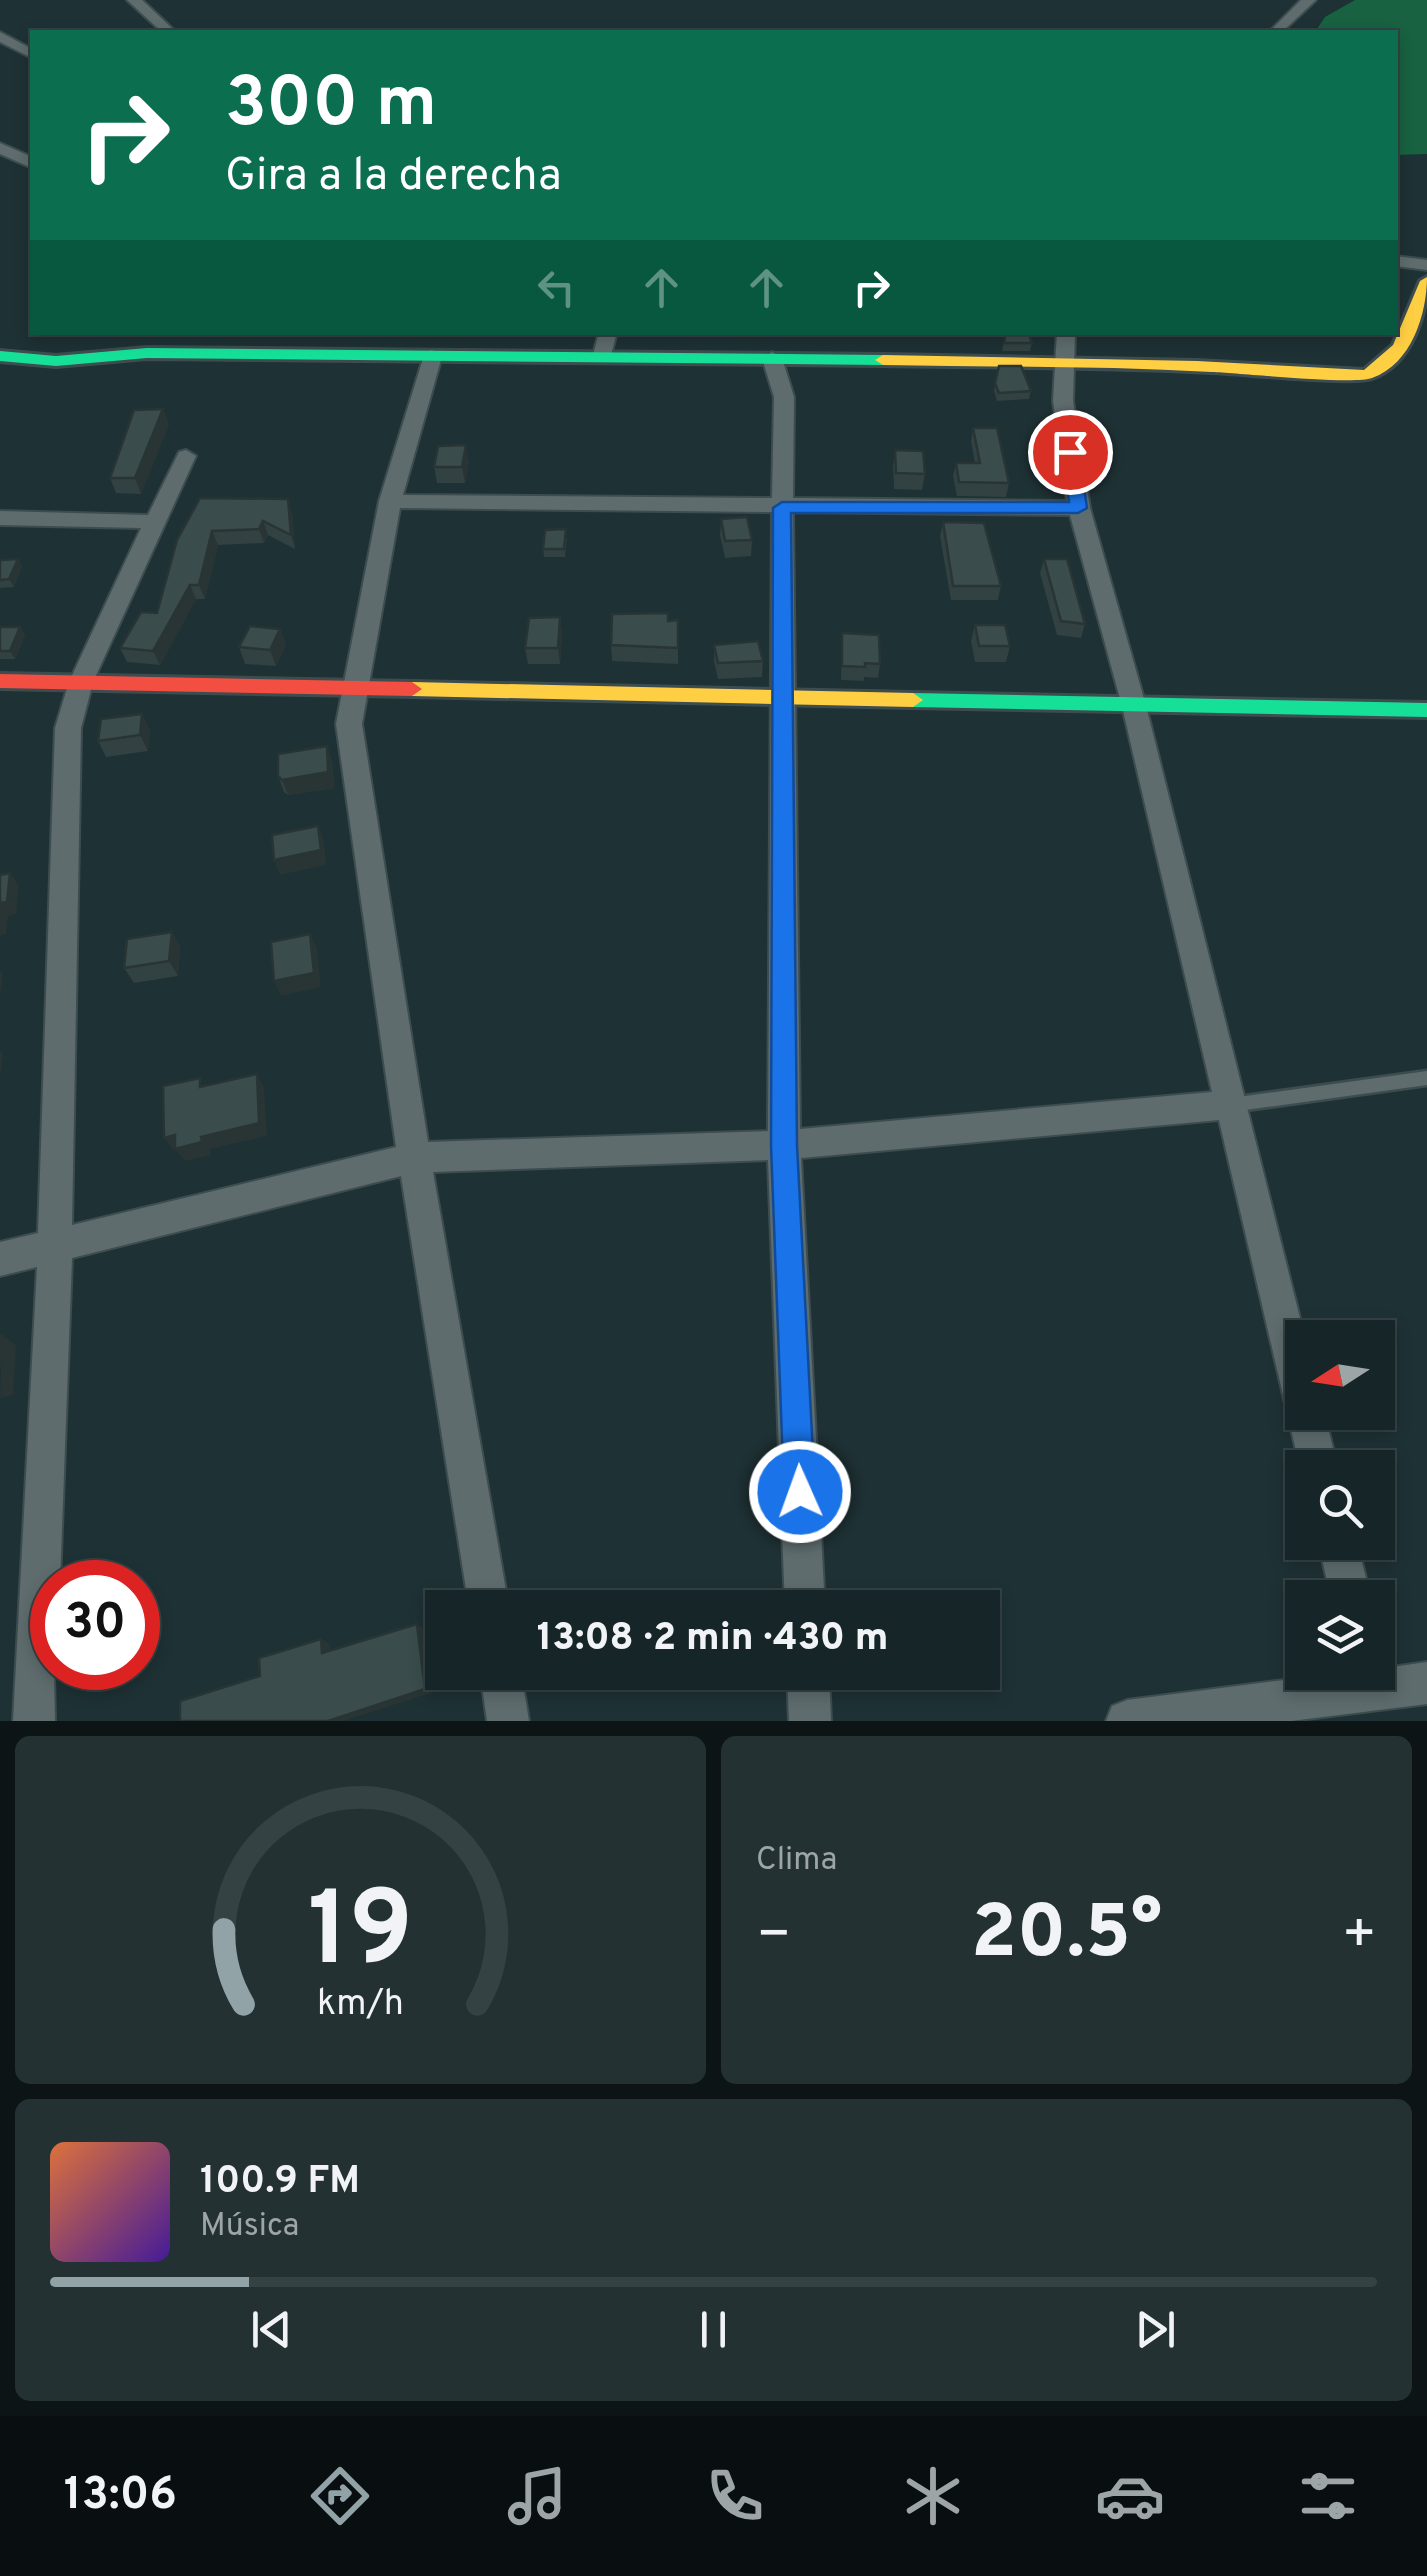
<!DOCTYPE html>
<html lang="es">
<head>
<meta charset="utf-8">
<style>
  body { margin:0; font-family:Overpass,sans-serif; background:#233133; color:#f1f3f6; height:100vh; display:flex; flex-direction:column; font-size:38px; white-space:nowrap }
  * { box-sizing:border-box; margin:0 }
  p { font-size:32px; color:#9ea5a7 }
  .icon { flex:none; width:55px; height:55px; fill:none; stroke:currentColor; stroke-width:2; stroke-linecap:round; stroke-linejoin:round }
  .map { position:relative; height:1721px; overflow:hidden }
  .sheet { display:flex; flex-direction:column; gap:15px; padding:15px; background:#0c1415; flex:1 }
  .sheet>* { flex:none }
  .guide { position:absolute; left:30px; top:30px; width:1368px; height:305px; border-radius:0px; box-shadow:0 5px 15px #0003,0 0 0 2px #354244; background:#0b6e4f; color:#fff; overflow:hidden }
  .needle { width:65px; rotate:258deg }
  .controls { position:absolute; left:1285px; top:1320px; display:grid; gap:20px }
  .controls a { display:grid; place-items:center; width:110px; height:110px; border-radius:0px; background:#162527; box-shadow:0 5px 15px #0003,0 0 0 2px #354244; font-size:50px }
  .speed { position:absolute; left:30px; top:1560px; display:flex; gap:20px; font-size:50px; font-weight:700; text-align:center }
  .speed>* { display:grid; place-content:center; width:130px; height:130px; border-radius:50%; background:#162527; box-shadow:0 5px 15px #0003,0 0 0 2px #354244; line-height:1 }
  .speed .limit { border:15px solid #d22; background:#fff; color:#111 }
  .pin { position:absolute; display:grid; place-items:center; width:85px; height:85px; color:#fff; margin:-42px; border:5px solid #fff; border-radius:50%; box-shadow:0 2px 10px #0007 }
  .me { position:absolute; width:110px; margin:-55px; rotate:358deg; stroke-linejoin:round; filter:drop-shadow(0 0 8px #0008) }
  .turn { display:flex; align-items:center; gap:35px; height:210px; padding:0 30px; font-size:45px }
  .turn .icon { width:130px; height:130px; stroke-width:2.5 }
  .turn b { display:block; font-size:70px; line-height:85px }
  .lanes { display:flex; align-items:center; height:95px; padding:0 30px; background:#0003; justify-content:center; gap:50px; direction:ltr }
  .lanes .off { opacity:.35 }
  .big { font-size:75px; font-weight:800; line-height:1.1 }
  .sheet .tile { flex:1; display:flex; flex-direction:column; justify-content:center; gap:15px; min-width:0; padding:0 35px; border-radius:15px; background:#233133 }
  .sheet .dial { align-items:center; gap:0 }
  .dial svg { height:260px; overflow:visible; fill:none; stroke:#354244; stroke-width:7; stroke-linecap:round; text-anchor:middle }
  .dial text { fill:#f1f3f6; stroke:none }
  .song { display:flex; align-items:center; gap:30px }
  .cover { width:120px; height:120px; border-radius:15px; background:linear-gradient(135deg,hsl(20 70% 55%),hsl(260 70% 35%)) }
  .played { height:10px; border-radius:5px; background:linear-gradient(90deg,#91a3a7 15%,#354244 15%) }
  .keys { display:flex; justify-content:space-around; direction:ltr }
  .heat { display:flex; justify-content:space-between; align-items:center; font-size:55px; direction:ltr }
  .sheet .tiles { flex:1; display:grid; gap:15px; grid-template-columns:1fr 1fr }
  .tile:last-child { grid-column:span 2 }
  .trip { position:absolute; left:425px; top:1590px; width:575px; height:100px; border-radius:0px; background:#162527; box-shadow:0 5px 15px #0003,0 0 0 2px #354244; font-weight:800; line-height:100px; text-align:center }
  .tabs { display:flex; height:160px; justify-content:space-around; align-items:center; background:#090f10; color:#9ea5a7 }
  .tabs .icon { width:70px; height:70px }
  .tabs .on { color:#91a3a7 }
  .tabs b { font-size:45px; color:#f1f3f6 }
  .map>svg:first-child { display:block }
  .green { fill:#186241 }
  .lines { fill:none; stroke-linecap:round; stroke-linejoin:round }
  .lane-casing { stroke:#3d4c4f; stroke-width:5 }
  .street-casing { stroke:#3d4c4f; stroke-width:4 }
  .fast-casing { stroke:#3d4c4f; stroke-width:6 }
  .slow-casing { stroke:#3d4c4f; stroke-width:6 }
  .jam-casing { stroke:#3d4c4f; stroke-width:6 }
  .lane { fill:#5e6c6e; fill-rule:evenodd }
  .street { fill:#5e6c6e; fill-rule:evenodd }
  .fast { fill:#16e098; fill-rule:evenodd }
  .slow { fill:#ffcf43; fill-rule:evenodd }
  .jam { fill:#f24e42; fill-rule:evenodd }
  .wall { fill:#324141 }
  .shaded-wall { fill:#293535 }
  .building { fill:#3a4c4c; stroke:#293535; stroke-width:2.5 }
  .route { fill:#1a73e8; stroke:#114b97; stroke-width:2.5 }
</style>
</head>
<body>
<div class="map">
<svg width="1427" height="1721" viewBox="0 0 1427 1721">
  <rect width="100%" height="100%" fill="#1e3134"/>
  <path class="green" d="M1355 0H1427V154L1395 155V32H1315L1325 17Z"/>
  <g class="lines">
    <g class="lane-casing">
      <path id="lane" d="M1427 1071V1085L1231 1112 1225 1110 1223 1105 1225 1100 1231 1098Z"/>
    </g>
    <g class="street-casing">
      <g id="street">
        <path d="M127 0H142L176 32H162Z"/>
        <path d="M1301 0H1316L1282 32H1269Z"/>
        <path d="M0 32 32 49V58L0 42Z"/>
        <path d="M0 143 32 157V168L0 154Z"/>
        <path d="M1395 256 1427 260V270L1395 266Z"/>
        <path d="M599 332H617L610 359H596L593 355Z"/>
        <path d="M1057 332H1075L1073 401 1090 508 1146 706 1305 1338 1302 1412H1324L1338 1468H1302V1474L1300 1468 1219 1120 801 1158 825 1608H785L768 1160 433 1172 509 1608H469L401 1176 72 1258 60 1582H52L55 1721H13L37 1267 0 1276V1242L38 1233 55 728 69 682 141 528 0 525V511L148 515 179 452 186 450 196 456 93 682 81 728 72 1225 396 1147 336 724 379 501 425 352 432 350 442 356 403 495 772 498 774 397 762 358 772 352 782 358 794 397 793 498 1067 501 1053 401ZM400 508 772 512 768 1131 428 1142 362 724ZM793 512 1070 515 1122 706 1212 1092 800 1129Z"/>
        <path d="M1318 1542H1357L1371 1598H1331Z"/>
        <path d="M1427 1662V1704L1291 1721H1106L1112 1706 1127 1700 1346 1672H1378V1669Z"/>
        <path d="M480 1672H521L529 1721H487Z"/>
        <path d="M787 1672H829L831 1721H789Z"/>
      </g>
    </g>
    <g class="fast-casing">
      <g id="fast">
        <path d="M147 348 883 355 891 360 883 365 147 358 56 366 0 361V351L56 356Z"/>
        <path d="M913 693 1427 703V717L913 707 903 700Z"/>
      </g>
    </g>
    <g class="slow-casing">
      <g id="slow">
        <path d="M1427 277C1427 313 1412 364 1372 378 1353 385 1240 373 1212 372 1103 366 993 367 883 365L875 360 883 355 1197 361 1364 370 1393 345 1420 281Z"/>
        <path d="M412 682 913 693 923 700 913 707 412 696 402 689Z"/>
      </g>
    </g>
    <g class="jam-casing">
      <path id="jam" d="M0 674 412 682 422 689 412 696 0 688Z"/>
    </g>
    <use href="#lane" class="lane"/>
    <use href="#street" class="street"/>
    <use href="#fast" class="fast"/>
    <use href="#slow" class="slow"/>
    <use href="#jam" class="jam"/>
  </g>
  <g class="wall">
    <path d="M1006 332 1032 343 1030 351H1002Z"/>
    <path d="M999 366 1031 391 1029 399 997 401 994 391Z"/>
    <path d="M169 424 141 494 116 493 110 478Z"/>
    <path d="M973 428 1009 483 1006 497 957 496 953 476 956 463H975L971 441Z"/>
    <path d="M895 450 925 474 922 490 894 489 893 466Z"/>
    <path d="M469 461 465 483H437L434 467Z"/>
    <path d="M292 513 295 549 268 535 264 543 218 545 205 599H196L160 665 127 662 120 648 157 613 177 540Z"/>
    <path d="M721 519 752 540 751 556 725 558 720 535Z"/>
    <path d="M943 522 1001 586 998 600H951L940 536Z"/>
    <path d="M567 538 565 557H544L543 549Z"/>
    <path d="M18 559 22 567 14 587 0 588V560Z"/>
    <path d="M1044 559 1085 624 1081 638 1057 635 1040 573Z"/>
    <path d="M560 617 562 634 560 664H528L525 648Z"/>
    <path d="M678 620V664L612 661 611 645 668 621Z"/>
    <path d="M975 625 1010 646 1006 662H975L971 641Z"/>
    <path d="M0 627H20L25 635 15 659H0Z"/>
    <path d="M280 629 286 645 276 666 245 664 239 647Z"/>
    <path d="M842 633 880 664 878 678 864 677V681L841 680Z"/>
    <path d="M714 645 763 661 762 677 718 679 714 661Z"/>
    <path d="M150 730 148 751 106 757 98 741Z"/>
    <path d="M327 746 332 762 334 788 288 795 284 792 278 776Z"/>
    <path d="M172 932 180 947 178 976 134 983 124 968Z"/>
  </g>
  <g class="shaded-wall">
    <path d="M163 409 169 424 141 494 135 478Z"/>
    <path d="M466 445 469 461 465 483 462 467Z"/>
    <path d="M288 499 292 513 295 549 291 535Z"/>
    <path d="M263 521 268 535 264 543 259 529Z"/>
    <path d="M212 531 218 545 205 599 199 585Z"/>
    <path d="M18 559 22 567 14 587 9 579Z"/>
    <path d="M190 585 196 599 160 665 153 651Z"/>
    <path d="M560 617 562 634 560 664 558 648Z"/>
    <path d="M20 627 25 635 15 659 10 651Z"/>
    <path d="M280 629 286 645 276 666 270 650Z"/>
    <path d="M142 714 150 730 148 751 140 735Z"/>
    <path d="M327 746 332 762 334 788 288 795 282 780Z"/>
    <path d="M318 826 324 841 326 865 280 875 274 860Z"/>
    <path d="M10 873 19 886 16 914 8 916 6 934 0 936V903Z"/>
    <path d="M172 932 180 947 178 976 169 961Z"/>
    <path d="M310 934 317 948 321 987 281 996 274 981Z"/>
    <path d="M0 971 3 975 0 995Z"/>
    <path d="M0 1051 3 1055 0 1077Z"/>
    <path d="M257 1074 264 1087 267 1136 210 1149 211 1155 185 1161 176 1150 174 1151 164 1138 175 1135 201 1137Z"/>
    <path d="M2 1335 16 1345 13 1395 0 1398Z"/>
    <path d="M417 1624 424 1629 431 1693 343 1721H328Z"/>
    <path d="M321 1639 330 1644 331 1657 322 1653Z"/>
  </g>
  <g class="building">
    <path d="M1006 332H1028L1032 343H1004Z"/>
    <path d="M999 366H1021L1031 391 999 393 995 383Z"/>
    <path d="M163 409 135 478H110L134 410Z"/>
    <path d="M973 428H997L1009 483 959 482 956 463H980Z"/>
    <path d="M466 445 462 467H434L438 446Z"/>
    <path d="M895 450 923 451 925 474 896 473Z"/>
    <path d="M200 498 288 499 291 535 263 521 259 529 212 531 199 585H190L153 651 120 648 141 612 157 613 177 540Z"/>
    <path d="M747 517 752 540 725 541 721 519Z"/>
    <path d="M943 522 984 523 1001 586H953Z"/>
    <path d="M566 529 564 549H543L545 530Z"/>
    <path d="M18 559 9 579 0 580V560Z"/>
    <path d="M1044 559H1067L1085 624 1061 621Z"/>
    <path d="M668 613V621L678 620V648L611 645 612 614Z"/>
    <path d="M560 617 558 648H525L529 618Z"/>
    <path d="M975 625H1005L1010 646H979Z"/>
    <path d="M250 626 280 629 270 650 239 647Z"/>
    <path d="M0 627H20L10 651H0Z"/>
    <path d="M842 633 879 635 880 664 865 663V667L842 666Z"/>
    <path d="M758 641 763 661 718 663 714 645Z"/>
    <path d="M142 714 140 735 98 741 101 719Z"/>
    <path d="M327 746 328 772 282 780 278 776V754Z"/>
    <path d="M318 826 321 850 274 860 272 835Z"/>
    <path d="M10 873 7 902 0 903V875Z"/>
    <path d="M172 932 169 961 124 968 127 939Z"/>
    <path d="M310 934 314 973 274 981 271 942Z"/>
    <path d="M257 1074 259 1123 201 1137 202 1142 175 1149V1135L164 1138 163 1086 200 1078V1087Z"/>
    <path d="M2 1335 0 1367V1336Z"/>
    <path d="M417 1624 425 1689 328 1721H180V1701L260 1676 259 1658 321 1639 322 1653Z"/>
  </g>
  <path class="route" d="M1070 447 1079 452 1087 508 1078 513H791L797 1145 815 1492 811 1503 800 1508 788 1503 784 1492 771 1145 773 508 782 502H1069L1062 452Z"/>
</svg>
<div class="controls">
<a><svg class="needle" viewBox="-14 -14 28 28"><path d="M0-13l5 13h-10z" fill="#e53935"/><path d="M0 13l5-13h-10z" fill="#9ea5a7"/></svg></a>
<a><svg class="icon" aria-label="search" viewBox="0 0 24 24"><circle cx="10" cy="10" r="6"/><path d="M15 15l6 6"/></svg></a>
<a><svg class="icon" aria-label="layers" viewBox="0 0 24 24"><path d="M12 4l9 5-9 5-9-5zM3 14l9 5 9-5"/></svg></a>
</div>
<div class="speed"><div class="limit">30</div></div>
<div class="pin" style="left:1070px;top:452px;background:#d93025"><svg class="icon" aria-label="arrive" viewBox="0 0 24 24"><path d="M6 21V4h12l-3 4 3 4H6"/></svg></div>
<svg class="me" style="left:800px;top:1492px" viewBox="-20 -20 40 40"><circle r="17" fill="#1a73e8" stroke="#fff" stroke-width="3"/><path d="M0-11L8 9 0 5-8 9z" fill="#fff"/></svg>
<div class="trip">13:08 · 2 min · 430 m</div>
<div class="guide">
<div class="turn"><svg class="icon" aria-label="right" viewBox="0 0 24 24"><path d="M7 20v-9h11M14 6l5 5-5 5"/></svg><div><b>300 m</b>Gira a la derecha</div></div>
<div class="lanes"><svg class="icon off" aria-label="left" viewBox="0 0 24 24"><path d="M17 20v-9H6M10 6l-5 5 5 5"/></svg><svg class="icon off" aria-label="ahead" viewBox="0 0 24 24"><path d="M12 20V5M6 11l6-6 6 6"/></svg><svg class="icon off" aria-label="ahead" viewBox="0 0 24 24"><path d="M12 20V5M6 11l6-6 6 6"/></svg><svg class="icon" aria-label="right" viewBox="0 0 24 24"><path d="M7 20v-9h11M14 6l5 5-5 5"/></svg></div>
</div>
</div>
<section class="sheet">
<div class="tiles">
<div class="tile dial"><svg viewBox="0 0 100 80">
<path d="M14 69A42 42 0 1 1 86 69"/>
<path d="M14 69A42 42 0 0 1 8 46" stroke="#91a3a7"/>
<text x="50" y="56" font-size="32" font-weight="700">19</text>
<text x="50" y="72" font-size="11">km/h</text>
</svg></div>
<div class="tile"><p>Clima</p>
<div class="heat"><a>−</a><b class="big">20.5°</b><a>+</a></div>
</div>
<div class="tile">
<div class="song"><i class="cover"></i><div><b>100.9 FM</b><p>Música</p></div></div>
<div class="played"></div>
<div class="keys"><svg class="icon" aria-label="previous" viewBox="0 0 24 24"><path d="M18 5L8 12l10 7zM5 5v14"/></svg><svg class="icon" aria-label="pause" viewBox="0 0 24 24"><path d="M8 5v14M16 5v14"/></svg><svg class="icon" aria-label="next" viewBox="0 0 24 24"><path d="M6 5l10 7-10 7zM19 5v14"/></svg></div>
</div>
</div>
</section>
<nav class="tabs">
<b>13:06</b>
<svg class="icon on" aria-label="directions" viewBox="0 0 24 24"><path d="M12 3l9 9-9 9-9-9zM9 14v-3h6M13 9l2 2-2 2"/></svg>
<svg class="icon" aria-label="music" viewBox="0 0 24 24"><path d="M9 18V5l10-2v13"/><circle cx="6" cy="18" r="3"/><circle cx="16" cy="16" r="3"/></svg>
<svg class="icon" aria-label="phone" viewBox="0 0 24 24"><path d="M5 4h4l2 5-3 2q2 4 5 5l2-3 5 2v4C11 20 4 13 5 4z"/></svg>
<svg class="icon" aria-label="climate" viewBox="0 0 24 24"><path d="M12 3v18M4 7l16 10M4 17L20 7"/></svg>
<svg class="icon" aria-label="car" viewBox="0 0 24 24"><path d="M5 17H2v-5l4-1 3-4h7l3 4 3 1v5h-3M9 17h6M6 11h13"/><circle cx="7" cy="17" r="2"/><circle cx="17" cy="17" r="2"/></svg>
<svg class="icon" aria-label="filters" viewBox="0 0 24 24"><path d="M4 7h16M4 17h16"/><circle cx="9" cy="7" r="2"/><circle cx="15" cy="17" r="2"/></svg>
</nav>
</body>
</html>
